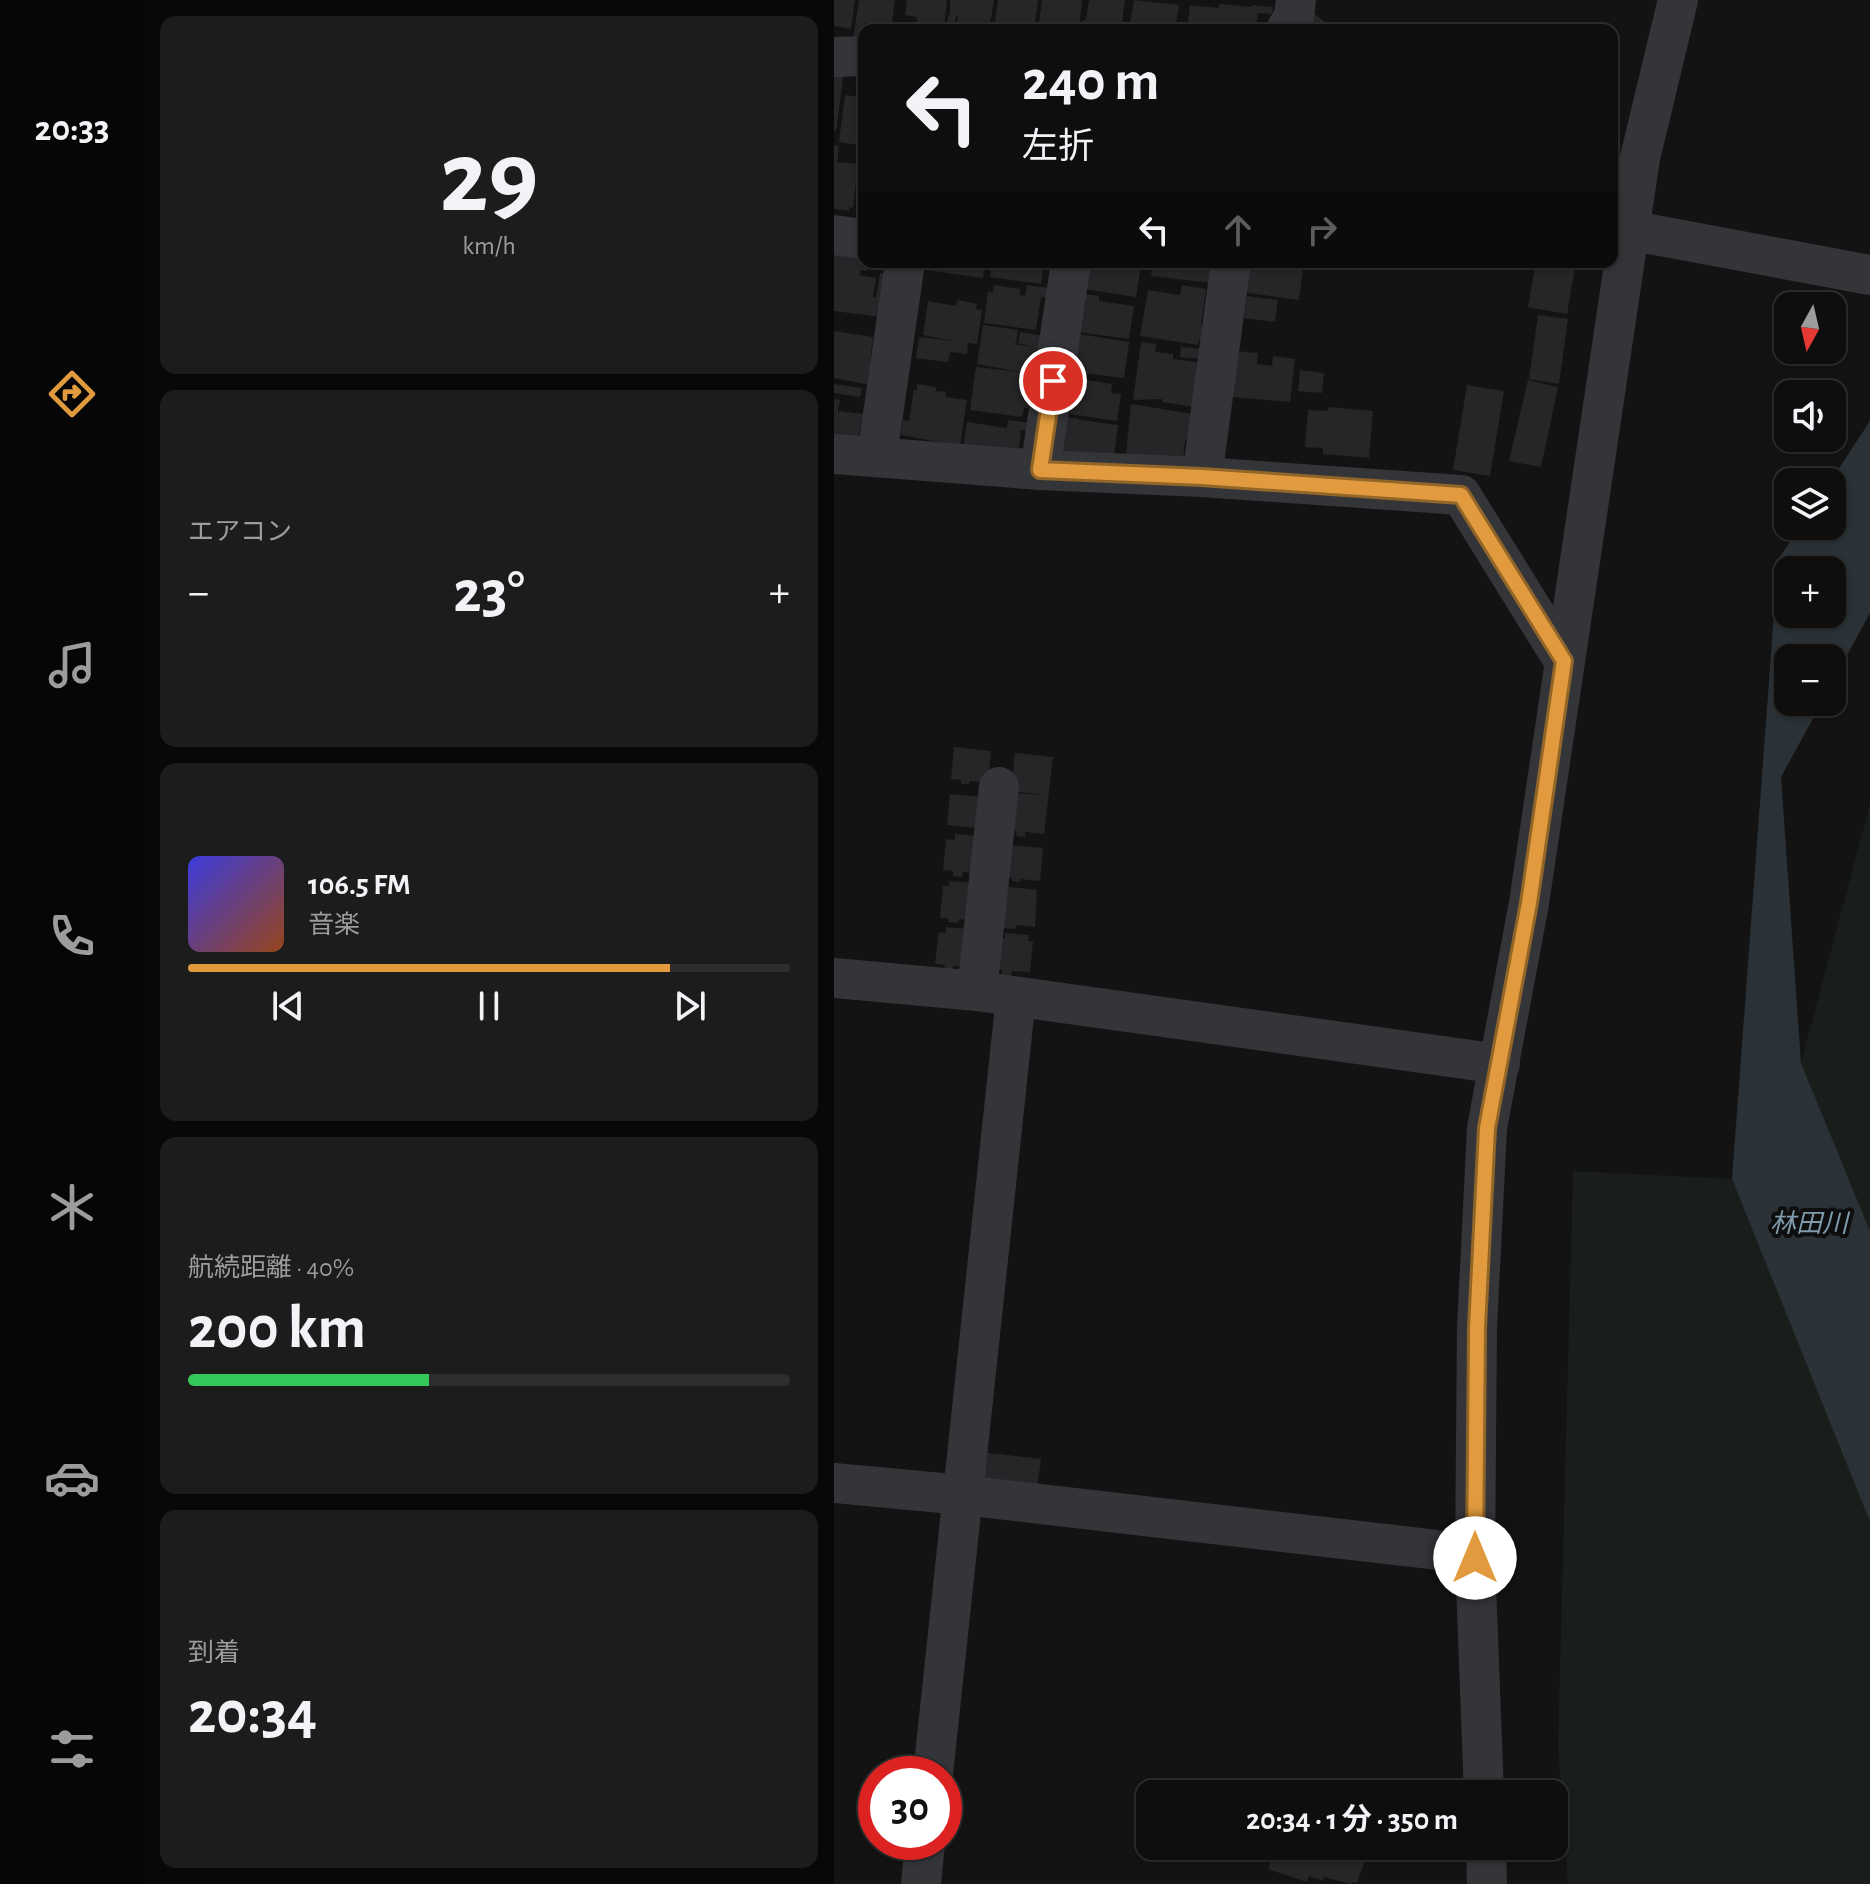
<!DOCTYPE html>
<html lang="ja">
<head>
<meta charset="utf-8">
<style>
  body { margin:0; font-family:"Alegreya Sans","Noto Sans JP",sans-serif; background:#1c1c1d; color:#f1f3f6; height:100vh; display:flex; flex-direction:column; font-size:30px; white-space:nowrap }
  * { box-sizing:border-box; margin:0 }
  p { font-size:26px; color:#9b9c9e }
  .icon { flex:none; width:44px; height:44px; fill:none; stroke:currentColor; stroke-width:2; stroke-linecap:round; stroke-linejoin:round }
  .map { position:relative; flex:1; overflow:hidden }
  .sheet { display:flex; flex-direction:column; gap:16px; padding:16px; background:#080808; width:690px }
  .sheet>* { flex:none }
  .hud { position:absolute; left:24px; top:24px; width:760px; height:244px; border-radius:16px; box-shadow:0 2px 6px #0004,0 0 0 2px #2e2e2f; background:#0e0e0f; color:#f1f3f6; overflow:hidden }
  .needle { width:52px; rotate:188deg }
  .controls { position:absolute; left:940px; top:292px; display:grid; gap:16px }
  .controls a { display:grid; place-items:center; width:72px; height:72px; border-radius:16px; background:#0e0e0f; box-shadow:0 2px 6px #0004,0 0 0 2px #2e2e2f; font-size:40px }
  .speed { position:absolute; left:24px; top:1756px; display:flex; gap:16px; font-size:40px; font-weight:700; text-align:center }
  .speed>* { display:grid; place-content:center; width:104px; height:104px; border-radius:50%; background:#0e0e0f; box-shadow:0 2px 6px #0004,0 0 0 2px #2e2e2f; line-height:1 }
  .speed .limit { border:12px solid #d22; background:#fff; color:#111 }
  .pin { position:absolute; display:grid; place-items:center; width:68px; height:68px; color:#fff; margin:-34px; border:4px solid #fff; border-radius:50%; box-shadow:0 2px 8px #0007 }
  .me { position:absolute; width:88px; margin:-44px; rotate:0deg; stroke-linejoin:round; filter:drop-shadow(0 0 6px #0008) }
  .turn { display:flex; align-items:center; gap:28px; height:168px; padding:0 32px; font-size:36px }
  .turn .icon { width:104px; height:104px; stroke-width:2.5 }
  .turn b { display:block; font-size:56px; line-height:68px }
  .lanes { display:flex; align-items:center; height:76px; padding:0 32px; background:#0003; justify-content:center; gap:40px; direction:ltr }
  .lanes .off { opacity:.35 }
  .big { font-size:60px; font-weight:700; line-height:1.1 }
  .sheet .card { flex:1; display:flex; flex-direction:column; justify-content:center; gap:12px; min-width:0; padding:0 28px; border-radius:16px; background:#1c1c1d }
  .sheet .dial { align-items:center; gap:0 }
  .dial b { font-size:104px; line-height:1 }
  .song { display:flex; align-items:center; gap:24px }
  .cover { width:96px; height:96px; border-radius:12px; background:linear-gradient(135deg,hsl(240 70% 55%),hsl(20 70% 35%)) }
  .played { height:8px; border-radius:4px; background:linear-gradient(90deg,#e19b3e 80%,#2e2e2f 80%) }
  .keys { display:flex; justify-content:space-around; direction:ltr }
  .heat { display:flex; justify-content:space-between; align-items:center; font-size:44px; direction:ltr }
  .charge { height:12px; border-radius:6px; background:linear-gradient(90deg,#34c759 40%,#2e2e2f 0) }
  .trip { position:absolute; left:302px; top:1780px; width:432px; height:80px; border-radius:16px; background:#0e0e0f; box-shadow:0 2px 6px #0004,0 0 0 2px #2e2e2f; font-weight:700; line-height:80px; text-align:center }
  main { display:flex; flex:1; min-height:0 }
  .dock { display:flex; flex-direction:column; width:144px; justify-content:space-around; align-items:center; background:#060606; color:#9b9c9e }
  .dock .icon { width:56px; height:56px }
  .dock .current { color:#e19b3e }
  .dock b { font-size:36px; color:#f1f3f6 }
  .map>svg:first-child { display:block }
  .green { fill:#191e1a }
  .water { fill:#2a3237; fill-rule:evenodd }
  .building { fill:#262628 }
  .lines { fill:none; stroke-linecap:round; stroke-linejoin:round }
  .minor { stroke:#343539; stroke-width:40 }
  .route-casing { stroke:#926528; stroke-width:20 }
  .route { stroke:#e19b3e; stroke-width:14 }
  .labels { text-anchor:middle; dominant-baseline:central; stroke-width:8; stroke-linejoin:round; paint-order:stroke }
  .water-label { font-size:26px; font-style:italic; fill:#7f9bac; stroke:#0e0e0f }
</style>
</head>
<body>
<main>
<nav class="dock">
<b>20:33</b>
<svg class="icon current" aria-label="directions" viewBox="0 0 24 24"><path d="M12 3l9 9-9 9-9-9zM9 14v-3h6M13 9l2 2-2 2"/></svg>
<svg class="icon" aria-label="music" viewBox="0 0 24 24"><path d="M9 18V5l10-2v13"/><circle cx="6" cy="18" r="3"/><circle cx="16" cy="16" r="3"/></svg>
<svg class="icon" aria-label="phone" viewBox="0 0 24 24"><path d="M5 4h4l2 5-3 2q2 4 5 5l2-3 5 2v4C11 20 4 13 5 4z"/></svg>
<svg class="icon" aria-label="climate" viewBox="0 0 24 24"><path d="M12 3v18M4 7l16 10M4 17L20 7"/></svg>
<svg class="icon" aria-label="car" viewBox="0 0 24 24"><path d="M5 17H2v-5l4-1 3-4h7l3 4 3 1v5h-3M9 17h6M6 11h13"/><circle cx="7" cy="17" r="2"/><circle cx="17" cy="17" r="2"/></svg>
<svg class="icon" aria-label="filters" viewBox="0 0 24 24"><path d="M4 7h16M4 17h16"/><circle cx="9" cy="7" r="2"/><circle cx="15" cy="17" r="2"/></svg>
</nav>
<section class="sheet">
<div class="card dial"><b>29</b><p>km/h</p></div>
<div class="card"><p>エアコン</p>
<div class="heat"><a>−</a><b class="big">23°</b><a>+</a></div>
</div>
<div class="card">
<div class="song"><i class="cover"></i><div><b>106.5 FM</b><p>音楽</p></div></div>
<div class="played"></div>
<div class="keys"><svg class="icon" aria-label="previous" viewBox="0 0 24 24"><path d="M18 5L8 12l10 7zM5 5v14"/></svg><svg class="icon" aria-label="pause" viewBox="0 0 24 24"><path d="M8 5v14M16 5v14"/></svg><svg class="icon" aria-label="next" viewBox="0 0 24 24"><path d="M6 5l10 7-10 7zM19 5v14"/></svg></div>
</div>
<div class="card"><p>航続距離 · 40%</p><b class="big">200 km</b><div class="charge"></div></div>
<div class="card"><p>到着</p><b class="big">20:34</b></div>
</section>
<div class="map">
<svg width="1036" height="1884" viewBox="0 0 1036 1884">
  <rect width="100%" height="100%" fill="#131314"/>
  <g class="green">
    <path d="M1036 804V1231L967 1063Z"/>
    <path d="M739 1171 898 1179 1036 1522V1884H734L724 1746Z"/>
  </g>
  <path class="water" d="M1036 421V613L998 683V658H954V702H988L947 777 967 1063 1036 1231V1522L898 1179 944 560 966 526H998V482H996ZM954 570H998V614H954Z"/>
  <g class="building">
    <path d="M0 0H21L17 29 0 26Z"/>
    <path d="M25 0H61L57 30H31V21L28 41 19 39Z"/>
    <path d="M73 0H113L110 26 106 25 105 30 82 28 83 17 71 15Z"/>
    <path d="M116 0H160L155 30 135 29 136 25 123 23 124 16 122 15 120 30H112L114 15H116Z"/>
    <path d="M164 0H204L200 29 160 27Z"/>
    <path d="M208 0H248L245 30H204Z"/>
    <path d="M255 0H291L287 30H247L249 20H252Z"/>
    <path d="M300 0 345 5 341 30H295Z"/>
    <path d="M385 4 418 7V5L439 7 438 14 424 13 422 30H353L356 5 385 8Z"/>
    <path d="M479 13 494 24V30H468Z"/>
    <path d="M0 71 10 72 2 131H0Z"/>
    <path d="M28 88 30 146 5 142 11 95 27 97Z"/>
    <path d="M0 145 5 146 3 162 24 164 19 208 15 207V211L0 209Z"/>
    <rect x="24" y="177" width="6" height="42"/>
    <path d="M0 253 30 257V262H34L33 271 27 270 26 275 42 278 39 297H42L46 273 59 275 47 317 0 311Z"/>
    <path d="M93 262H151L149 278 92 270Z"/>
    <path d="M158 262H210L207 284 156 277Z"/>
    <path d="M248 262H300L307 265 302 297 244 288Z"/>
    <path d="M319 262H377L378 283 317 276Z"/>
    <path d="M414 262H470L465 300 413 293 414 291 410 290Z"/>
    <path d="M702 262H742L733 314 694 307Z"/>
    <path d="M160 285 186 289V295L191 296 193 285 216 288 214 298 207 297 202 330 150 323 154 291 159 292Z"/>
    <path d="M348 285 372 289 367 325 373 326 371 341 365 340 364 345 306 336 314 290 346 295Z"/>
    <path d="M246 293 265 296V301L300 306 295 339 237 331 241 305 252 306V303L244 302Z"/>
    <path d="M413 296 444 300 441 322 410 318Z"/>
    <path d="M123 300 143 304 142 309 148 310 143 344 134 343 133 354 116 352 114 362 82 358 85 337 120 341 89 335 94 301 122 306Z"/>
    <path d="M704 315 734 319 725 384 695 379Z"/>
    <path d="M149 325 184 330 182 343 179 344 200 347 184 343 186 332 206 335 207 363 201 362 200 385 193 384V386L201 387 198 409 190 408 188 417 136 410 142 367 187 372 143 364Z"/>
    <path d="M0 331 39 337 36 362 42 386 0 378Z"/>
    <path d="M239 333 295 342 290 378 241 372Z"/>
    <path d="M307 342 322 344 321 352 339 354V359L363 362 361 407 328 402V399L299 400Z"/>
    <path d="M347 347 369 349 368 359 346 357Z"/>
    <path d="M402 351 424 353 423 364 438 366 439 356 461 359 456 402 398 397Z"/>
    <path d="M466 370 490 373 488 393 464 391Z"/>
    <path d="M233 377 278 384 277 393 287 394 283 421 235 414 239 387 243 388V385L232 383Z"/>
    <path d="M694 380 724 387 707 467 675 461Z"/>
    <path d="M0 384 28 388 26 397 0 393Z"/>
    <path d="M83 384 102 387V391L112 392V397L133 400 126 446 67 435 69 420 75 421 80 390H83Z"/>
    <path d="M633 385 670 391 656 476 619 470Z"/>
    <path d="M0 399 6 400 4 411 29 414 24 441 0 437Z"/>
    <path d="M297 404 359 414 356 441 351 440 349 461 291 463Z"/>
    <path d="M494 407 539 411 535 458 489 454V448L471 447 474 410 494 411Z"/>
    <path d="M225 416 246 419 245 427 247 420 284 425 279 463 226 459Z"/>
    <path d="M174 420 196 423 195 431 187 430 184 457 129 448 133 422 173 428Z"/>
    <path d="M120 747 157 751 154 782 135 781V784H127V780L117 779Z"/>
    <path d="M181 753 219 757 210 834 191 832V837L182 836 183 831 174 830 178 793 210 795 177 791Z"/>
    <path d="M116 794 153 797 150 829 113 825Z"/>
    <path d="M121 834 144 836 145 874 129 872 128 877 119 876V871L109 870 112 839 121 840Z"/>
    <path d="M172 845 209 848 206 881 186 879V882L178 881V878L169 877Z"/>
    <path d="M115 881 140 883V921L125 919 124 923 114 922V918H106L109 886H115Z"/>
    <path d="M168 886 203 890 201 927 182 925 181 929 164 928Z"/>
    <path d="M112 927 136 929V967L119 966 118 971 110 970 111 965 101 964 105 932 112 933Z"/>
    <path d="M171 933 195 935 194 941H199L196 972 178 971 177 976 168 975V970L160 969 163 937 171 938Z"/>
    <path d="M148 1452 207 1459 202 1496 144 1488Z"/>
    <path d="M444 1846H536L523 1883 518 1882 517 1884 490 1877 489 1881 475 1876 473 1882 434 1869Z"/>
  </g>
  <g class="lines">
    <g class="minor">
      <path d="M452 30 460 16 462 0"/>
      <path d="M0 57 30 56"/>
      <path d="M794 230 1036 275"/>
      <path d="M0 235 30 239"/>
      <path d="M0 454 206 470 368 477 627 495 730 661"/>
      <path d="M43 456 71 262"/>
      <path d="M206 470 237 262"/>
      <path d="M368 477 397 262"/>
      <path d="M0 978 143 991 666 1064"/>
      <path d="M143 991 165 787"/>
      <path d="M0 1483 129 1495 621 1552 641 1558"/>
      <path d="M99 1774 182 997"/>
      <path d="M650 1794 641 1558 643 1328 653 1128 695 903 806 158 844 0"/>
      <path d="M652 1846 653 1884"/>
      <path d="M87 1884 91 1842"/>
    </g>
  </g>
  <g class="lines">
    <g class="route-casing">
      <path id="route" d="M219 381 206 470 368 477 627 495 730 661 695 903 653 1128 643 1328 641 1558"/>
    </g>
    <use href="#route" class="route"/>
  </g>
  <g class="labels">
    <g class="water-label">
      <text x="975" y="1224">林田川</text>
    </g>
  </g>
</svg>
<div class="controls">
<a><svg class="needle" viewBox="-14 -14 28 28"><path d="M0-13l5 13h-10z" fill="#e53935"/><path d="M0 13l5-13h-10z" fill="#9b9c9e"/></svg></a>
<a><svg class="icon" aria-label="sound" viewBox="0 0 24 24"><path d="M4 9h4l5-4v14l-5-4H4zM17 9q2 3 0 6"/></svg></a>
<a><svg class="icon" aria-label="layers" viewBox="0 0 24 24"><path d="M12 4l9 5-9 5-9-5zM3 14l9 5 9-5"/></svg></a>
<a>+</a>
<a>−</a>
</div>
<div class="speed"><div class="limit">30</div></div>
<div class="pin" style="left:219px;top:381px;background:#d93025"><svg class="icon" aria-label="arrive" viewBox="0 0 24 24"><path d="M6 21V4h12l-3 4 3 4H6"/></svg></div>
<svg class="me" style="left:641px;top:1558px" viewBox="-20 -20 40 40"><circle r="19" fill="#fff"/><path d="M0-13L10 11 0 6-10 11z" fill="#e19b3e"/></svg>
<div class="trip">20:34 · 1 分 · 350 m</div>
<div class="hud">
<div class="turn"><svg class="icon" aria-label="left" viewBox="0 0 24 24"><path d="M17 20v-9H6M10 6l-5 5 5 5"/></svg><div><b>240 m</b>左折</div></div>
<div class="lanes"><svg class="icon" aria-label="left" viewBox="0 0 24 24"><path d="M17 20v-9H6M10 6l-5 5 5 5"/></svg><svg class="icon off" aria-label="ahead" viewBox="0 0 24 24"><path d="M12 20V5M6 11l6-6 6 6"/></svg><svg class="icon off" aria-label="right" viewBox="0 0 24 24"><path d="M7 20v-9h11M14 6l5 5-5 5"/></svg></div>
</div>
</div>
</main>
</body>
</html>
